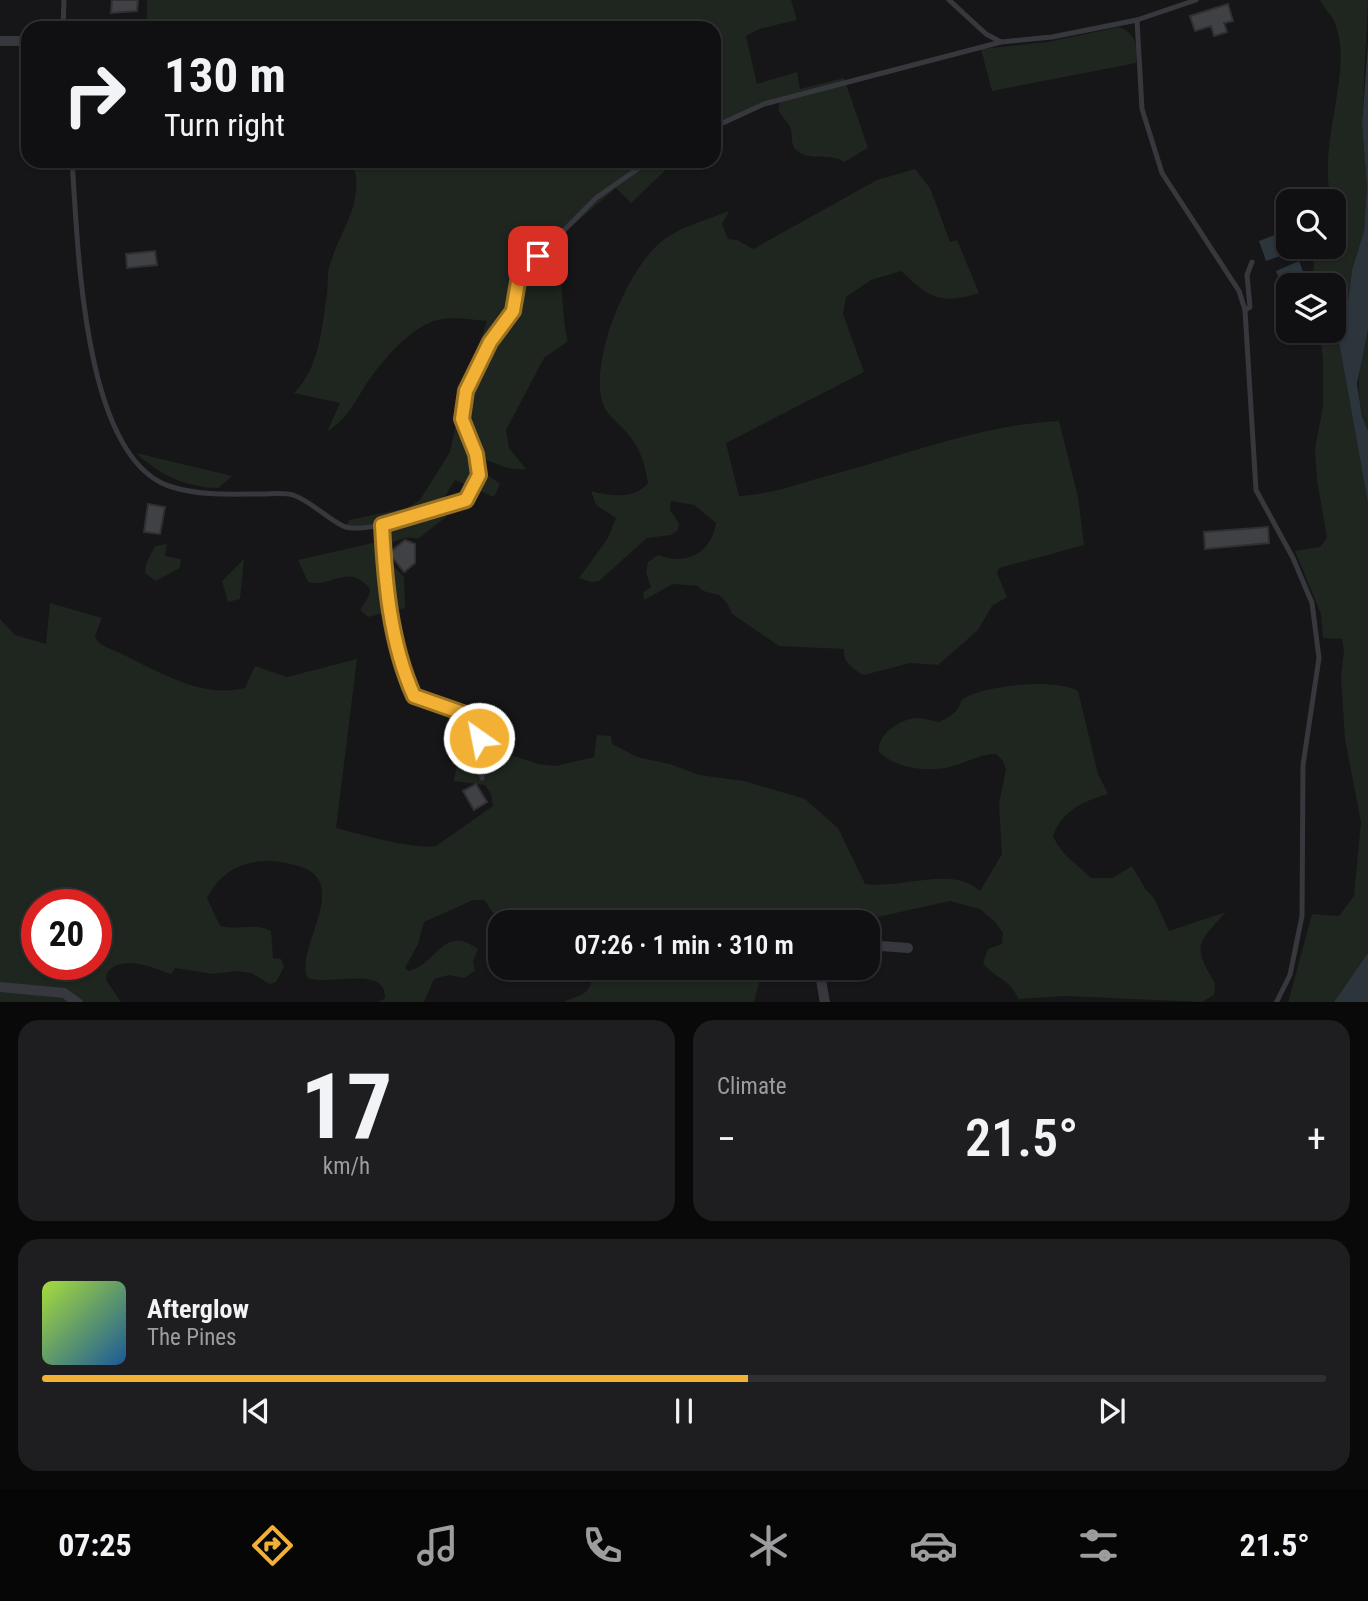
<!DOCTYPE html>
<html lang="en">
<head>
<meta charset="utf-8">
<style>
  body { margin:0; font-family:"Roboto Condensed",sans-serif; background:#1e1e20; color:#f1f3f6; height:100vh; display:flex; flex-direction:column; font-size:26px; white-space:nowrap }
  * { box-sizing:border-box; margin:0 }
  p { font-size:23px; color:#9c9d9f }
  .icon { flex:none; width:38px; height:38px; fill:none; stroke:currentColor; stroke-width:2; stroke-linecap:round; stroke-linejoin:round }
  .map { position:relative; height:1002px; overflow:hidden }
  .details { display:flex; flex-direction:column; gap:18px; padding:18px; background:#09090a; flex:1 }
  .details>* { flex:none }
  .guide { position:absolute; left:21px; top:21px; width:700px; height:147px; border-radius:21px; box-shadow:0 2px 5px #0004,0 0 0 2px #303032; background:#101012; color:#f1f3f6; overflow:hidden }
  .controls { position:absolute; left:1276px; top:189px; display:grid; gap:14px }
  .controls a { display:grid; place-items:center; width:70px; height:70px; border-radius:14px; background:#101012; box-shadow:0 2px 5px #0004,0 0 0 2px #303032; font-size:35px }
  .speed { position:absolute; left:21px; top:889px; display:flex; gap:14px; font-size:35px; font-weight:700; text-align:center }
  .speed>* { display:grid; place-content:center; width:91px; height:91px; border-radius:50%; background:#101012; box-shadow:0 2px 5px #0004,0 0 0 2px #303032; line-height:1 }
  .speed .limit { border:10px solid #d22; background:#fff; color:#111 }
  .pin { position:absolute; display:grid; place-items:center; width:60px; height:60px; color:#fff; margin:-30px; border-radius:14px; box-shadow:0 4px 10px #0006 }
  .me { position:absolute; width:77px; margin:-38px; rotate:327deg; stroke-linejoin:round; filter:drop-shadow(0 0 5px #0008) }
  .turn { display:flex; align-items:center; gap:24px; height:147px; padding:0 28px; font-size:32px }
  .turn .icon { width:91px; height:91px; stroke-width:2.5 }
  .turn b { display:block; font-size:49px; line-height:60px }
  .big { font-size:52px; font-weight:600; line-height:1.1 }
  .details .card { flex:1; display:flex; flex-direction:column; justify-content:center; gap:10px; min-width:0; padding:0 24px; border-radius:21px; background:#1e1e20 }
  .details .dial { align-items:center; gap:0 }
  .dial b { font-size:91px; line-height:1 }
  .song { display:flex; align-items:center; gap:21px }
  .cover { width:84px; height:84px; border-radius:10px; background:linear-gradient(135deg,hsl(80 70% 55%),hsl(210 70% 35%)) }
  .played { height:7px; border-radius:4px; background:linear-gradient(90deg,#f2b134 55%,#303032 55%) }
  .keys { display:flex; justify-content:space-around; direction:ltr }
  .heat { display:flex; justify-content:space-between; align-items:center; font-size:38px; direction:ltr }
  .details .tiles { flex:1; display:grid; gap:18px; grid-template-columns:1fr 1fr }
  .card:last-child { grid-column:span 2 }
  .trip { position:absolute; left:488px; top:910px; width:392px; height:70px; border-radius:21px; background:#101012; box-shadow:0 2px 5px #0004,0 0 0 2px #303032; font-weight:600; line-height:70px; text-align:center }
  .dock { display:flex; height:112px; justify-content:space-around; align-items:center; background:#060607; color:#9c9d9f }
  .dock .icon { width:49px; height:49px }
  .dock .active { color:#f2b134 }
  .dock b { font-size:32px; color:#f1f3f6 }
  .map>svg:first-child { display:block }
  .green { fill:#1e261f; fill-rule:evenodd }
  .water { fill:#2c353c }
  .building { fill:#404145; stroke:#303034; stroke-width:2 }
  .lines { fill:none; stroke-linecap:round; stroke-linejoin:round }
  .lane { stroke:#37383d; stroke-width:5 }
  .street { stroke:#37383d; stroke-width:10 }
  .route-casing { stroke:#9d7322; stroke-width:18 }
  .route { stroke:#f2b134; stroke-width:12 }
</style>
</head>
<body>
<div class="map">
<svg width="1368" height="1003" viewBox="0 0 1368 1003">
  <rect width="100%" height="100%" fill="#161618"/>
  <g class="green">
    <path d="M147 0H791L797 20 759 29 746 36 757 84 797 72 800 89 844 78 868 148 844 162C830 152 808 162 796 150 790 144 793 136 791 129 789 123 781 116 778 110L781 99 775 98 714 129V28H147Z"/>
    <path d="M1320 0H1368L1362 123 1367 187 1364 231 1352 270 1348 301 1337 331 1368 503V953L1334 1002 1288 1003 1312 914 1339 916 1354 896 1361 822 1345 739 1341 677 1344 650 1342 639 1323 638 1321 614 1295 551 1320 547 1327 538 1317 480 1315 449 1323 406V360L1320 331H1334V285H1313L1314 247H1334V201H1328L1331 198C1317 144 1354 71 1335 23 1332 15 1324 8 1320 0Z"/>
    <path d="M1119 27C1137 34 1137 46 1136 63L992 91 981 49 1048 42Z"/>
    <path d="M352 161H675L631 203 616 188 566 231C558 244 562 325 568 341L544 358 506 430 509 448 526 469C506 472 490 459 471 455L473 464 500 484 494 497 455 480 444 498 446 517 418 539C404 535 391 542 380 552L404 577 405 608 368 617 360 610 369 596 370 589C348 562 333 588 308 582L298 560 381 541V527L345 530 349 520 407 508 420 500 450 452 464 387 487 321C471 320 453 316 437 320 410 327 380 363 365 386 352 407 348 417 327 432L340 403 294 393C319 369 322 328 327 294 328 285 327 276 329 268 339 230 367 202 352 161Z"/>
    <path d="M915 169 930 188 950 242 957 240 979 293C940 305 930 298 901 271L871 280 846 297 843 314 864 372 726 443 739 496C768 495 795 485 823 477 901 457 978 425 1059 421L1078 497 1084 545 999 568 997 573 1007 597 992 606 978 630 938 665 910 663 864 675C852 669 843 662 844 649L779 646 732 614 727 603 719 595 703 591 698 586 673 584 644 600 643 593 651 587 646 573 648 562 658 555C687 566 711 553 716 523L694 505 671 501 670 510 679 523 678 530 671 535 647 538 599 581 591 582 579 578 608 538 616 518 596 505 591 491C610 496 634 500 648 483 645 464 640 448 628 434 618 422 607 417 602 401 590 358 629 263 666 238 684 226 708 219 729 211L722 224 728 239 737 240 753 249 877 180Z"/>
    <path d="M1368 329V431C1353 395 1359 365 1368 329Z"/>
    <path d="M136 453 232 476 218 488C184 487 162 476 136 453Z"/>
    <path d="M167 544 165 556 181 559 180 568 156 581 145 573 146 564 155 546Z"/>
    <path d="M244 559 240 599 228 602 222 581Z"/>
    <path d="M50 603 102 618 95 636 98 642 106 647C150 665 195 700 245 688L255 666 287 677 357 659 336 828C358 834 416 850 436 846L493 806 491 794 485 785 454 781 463 729 476 737 475 724H481L484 746 538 764 556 766 594 757 597 735 611 736 612 744 637 757 670 764 699 775 744 781 805 799 838 828 865 884C901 889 954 865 980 891L1002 854 999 804 1006 769 1003 761 996 754C980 754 968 762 953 766 930 773 897 769 879 752 877 734 900 719 917 718 924 718 933 721 939 722 945 719 953 715 957 710 961 704 960 700 966 697 989 685 1055 678 1078 691L1098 774 1108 794C1082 802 1063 810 1053 836 1061 855 1077 864 1091 878H1112L1132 866 1146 890 1154 898 1169 931 1226 912C1197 944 1192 945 1215 983L1214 995 1202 1002 1066 996 1018 999C1011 979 995 979 983 963L988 949 1002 944 1003 933 996 923 980 909 950 901 855 922H512L494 914 484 900H473L424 922 418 944 405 968 409 971C438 963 443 924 478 949L473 961 475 971 464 978 449 975 434 979 424 1002H379L385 998C387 965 328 986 308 978 292 951 357 878 294 865 279 861 262 859 246 864 227 870 216 881 207 898L220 926C238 931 253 922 271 931L273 958 281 959 284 967 276 982 270 984 251 973 237 971 213 974 175 968 171 974C153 968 122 953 107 973L106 980 121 1002H0V619L15 635 46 644ZM37 905H96V964H37Z"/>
    <path d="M593 968H763L754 1002H563C584 993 592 996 593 968Z"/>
  </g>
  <g class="water">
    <path d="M1368 44V329L1357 384 1362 416 1368 431V503L1337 331 1348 301 1352 270 1364 231 1367 187 1362 123Z"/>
    <path d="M1288 230V241L1282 244 1286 254 1266 261 1259 241Z"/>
    <path d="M1299 261 1305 277 1282 286 1276 271Z"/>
    <path d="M1368 953V1002H1334Z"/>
  </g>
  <g class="building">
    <path d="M112 0H138L137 11 111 13Z"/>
    <path d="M1228 4 1233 21 1224 23 1227 32 1214 36 1211 26 1195 31 1190 16Z"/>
    <path d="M155 251 157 265 127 268 126 254Z"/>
    <path d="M1281 278H1288V319L1276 318Z"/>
    <path d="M148 504 165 507 160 534 144 532Z"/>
    <path d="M1268 527 1269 543 1205 549 1204 532Z"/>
    <path d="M405 540 415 544V563L404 572 389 553Z"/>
    <path d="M476 784 487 802 474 810 463 791Z"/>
  </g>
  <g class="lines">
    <g class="lane">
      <path d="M949 0 986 34 1001 42 1052 37 1137 20 1196 0"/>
      <path d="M1137 20 1142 109 1162 173 1239 291 1245 310 1256 490 1293 558 1312 603 1319 658 1303 765 1302 916 1290 975 1276 1003"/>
      <path d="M63 28 64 0"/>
      <path d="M714 127 764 104 1001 42"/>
      <path d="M72 161C78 239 81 460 172 487 201 496 232 494 262 494 271 494 285 492 293 495 311 501 326 518 343 526 363 536 443 508 466 500L479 475 476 454 462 419 466 391 490 342 513 311 519 276 596 198 649 161"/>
      <path d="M1245 310 1250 307 1247 275 1252 262"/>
      <path d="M382 525C385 582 390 643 414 696L477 718 482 778"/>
    </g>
    <g class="street">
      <path d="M0 41H28"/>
      <path d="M868 945 908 948"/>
      <path d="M819 968 825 1003"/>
      <path d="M0 987 64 993 78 1003"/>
    </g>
  </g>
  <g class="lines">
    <g class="route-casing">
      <path id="route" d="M479 738 477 718 414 696C390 643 385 582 382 525L466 500 479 475 476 454 462 419 466 391 490 342 513 311 519 276 538 256"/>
    </g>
    <use href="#route" class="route"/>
  </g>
</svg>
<div class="controls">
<a><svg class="icon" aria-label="search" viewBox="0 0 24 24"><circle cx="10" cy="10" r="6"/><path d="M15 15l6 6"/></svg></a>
<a><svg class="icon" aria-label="layers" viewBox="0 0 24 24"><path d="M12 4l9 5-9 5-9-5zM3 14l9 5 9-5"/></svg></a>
</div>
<div class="speed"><div class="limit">20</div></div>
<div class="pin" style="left:538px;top:256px;background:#d93025"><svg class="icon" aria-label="arrive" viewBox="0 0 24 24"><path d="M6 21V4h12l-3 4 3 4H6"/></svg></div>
<svg class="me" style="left:479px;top:738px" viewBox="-20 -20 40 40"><circle r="17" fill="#f2b134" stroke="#fff" stroke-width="3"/><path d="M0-11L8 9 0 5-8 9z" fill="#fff"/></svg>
<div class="trip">07:26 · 1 min · 310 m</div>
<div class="guide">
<div class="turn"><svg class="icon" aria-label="right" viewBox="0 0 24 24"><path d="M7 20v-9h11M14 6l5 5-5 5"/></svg><div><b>130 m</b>Turn right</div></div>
</div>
</div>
<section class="details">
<div class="tiles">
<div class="card dial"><b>17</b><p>km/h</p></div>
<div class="card"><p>Climate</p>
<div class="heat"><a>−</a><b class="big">21.5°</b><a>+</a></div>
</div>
<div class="card">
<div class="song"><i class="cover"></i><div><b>Afterglow</b><p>The Pines</p></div></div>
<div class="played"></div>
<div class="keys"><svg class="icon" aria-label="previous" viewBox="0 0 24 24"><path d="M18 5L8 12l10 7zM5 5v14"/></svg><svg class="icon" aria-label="pause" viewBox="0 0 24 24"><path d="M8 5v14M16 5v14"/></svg><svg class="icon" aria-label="next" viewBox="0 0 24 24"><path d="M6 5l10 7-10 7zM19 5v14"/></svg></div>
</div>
</div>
</section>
<nav class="dock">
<b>07:25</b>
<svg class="icon active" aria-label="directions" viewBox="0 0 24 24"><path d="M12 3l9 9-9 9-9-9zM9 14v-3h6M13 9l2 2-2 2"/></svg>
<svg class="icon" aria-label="music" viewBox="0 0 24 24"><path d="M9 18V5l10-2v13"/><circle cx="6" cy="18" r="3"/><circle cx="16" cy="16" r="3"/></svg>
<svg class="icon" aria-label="phone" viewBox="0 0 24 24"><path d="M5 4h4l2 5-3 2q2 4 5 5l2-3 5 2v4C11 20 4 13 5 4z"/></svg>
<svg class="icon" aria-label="climate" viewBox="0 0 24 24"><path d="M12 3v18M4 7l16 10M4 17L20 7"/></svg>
<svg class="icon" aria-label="car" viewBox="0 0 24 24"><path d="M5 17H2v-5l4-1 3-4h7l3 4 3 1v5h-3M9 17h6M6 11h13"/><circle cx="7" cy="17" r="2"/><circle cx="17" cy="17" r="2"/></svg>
<svg class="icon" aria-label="filters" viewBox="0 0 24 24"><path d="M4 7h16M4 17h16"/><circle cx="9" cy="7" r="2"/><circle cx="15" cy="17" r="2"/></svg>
<b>21.5°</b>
</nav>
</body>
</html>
